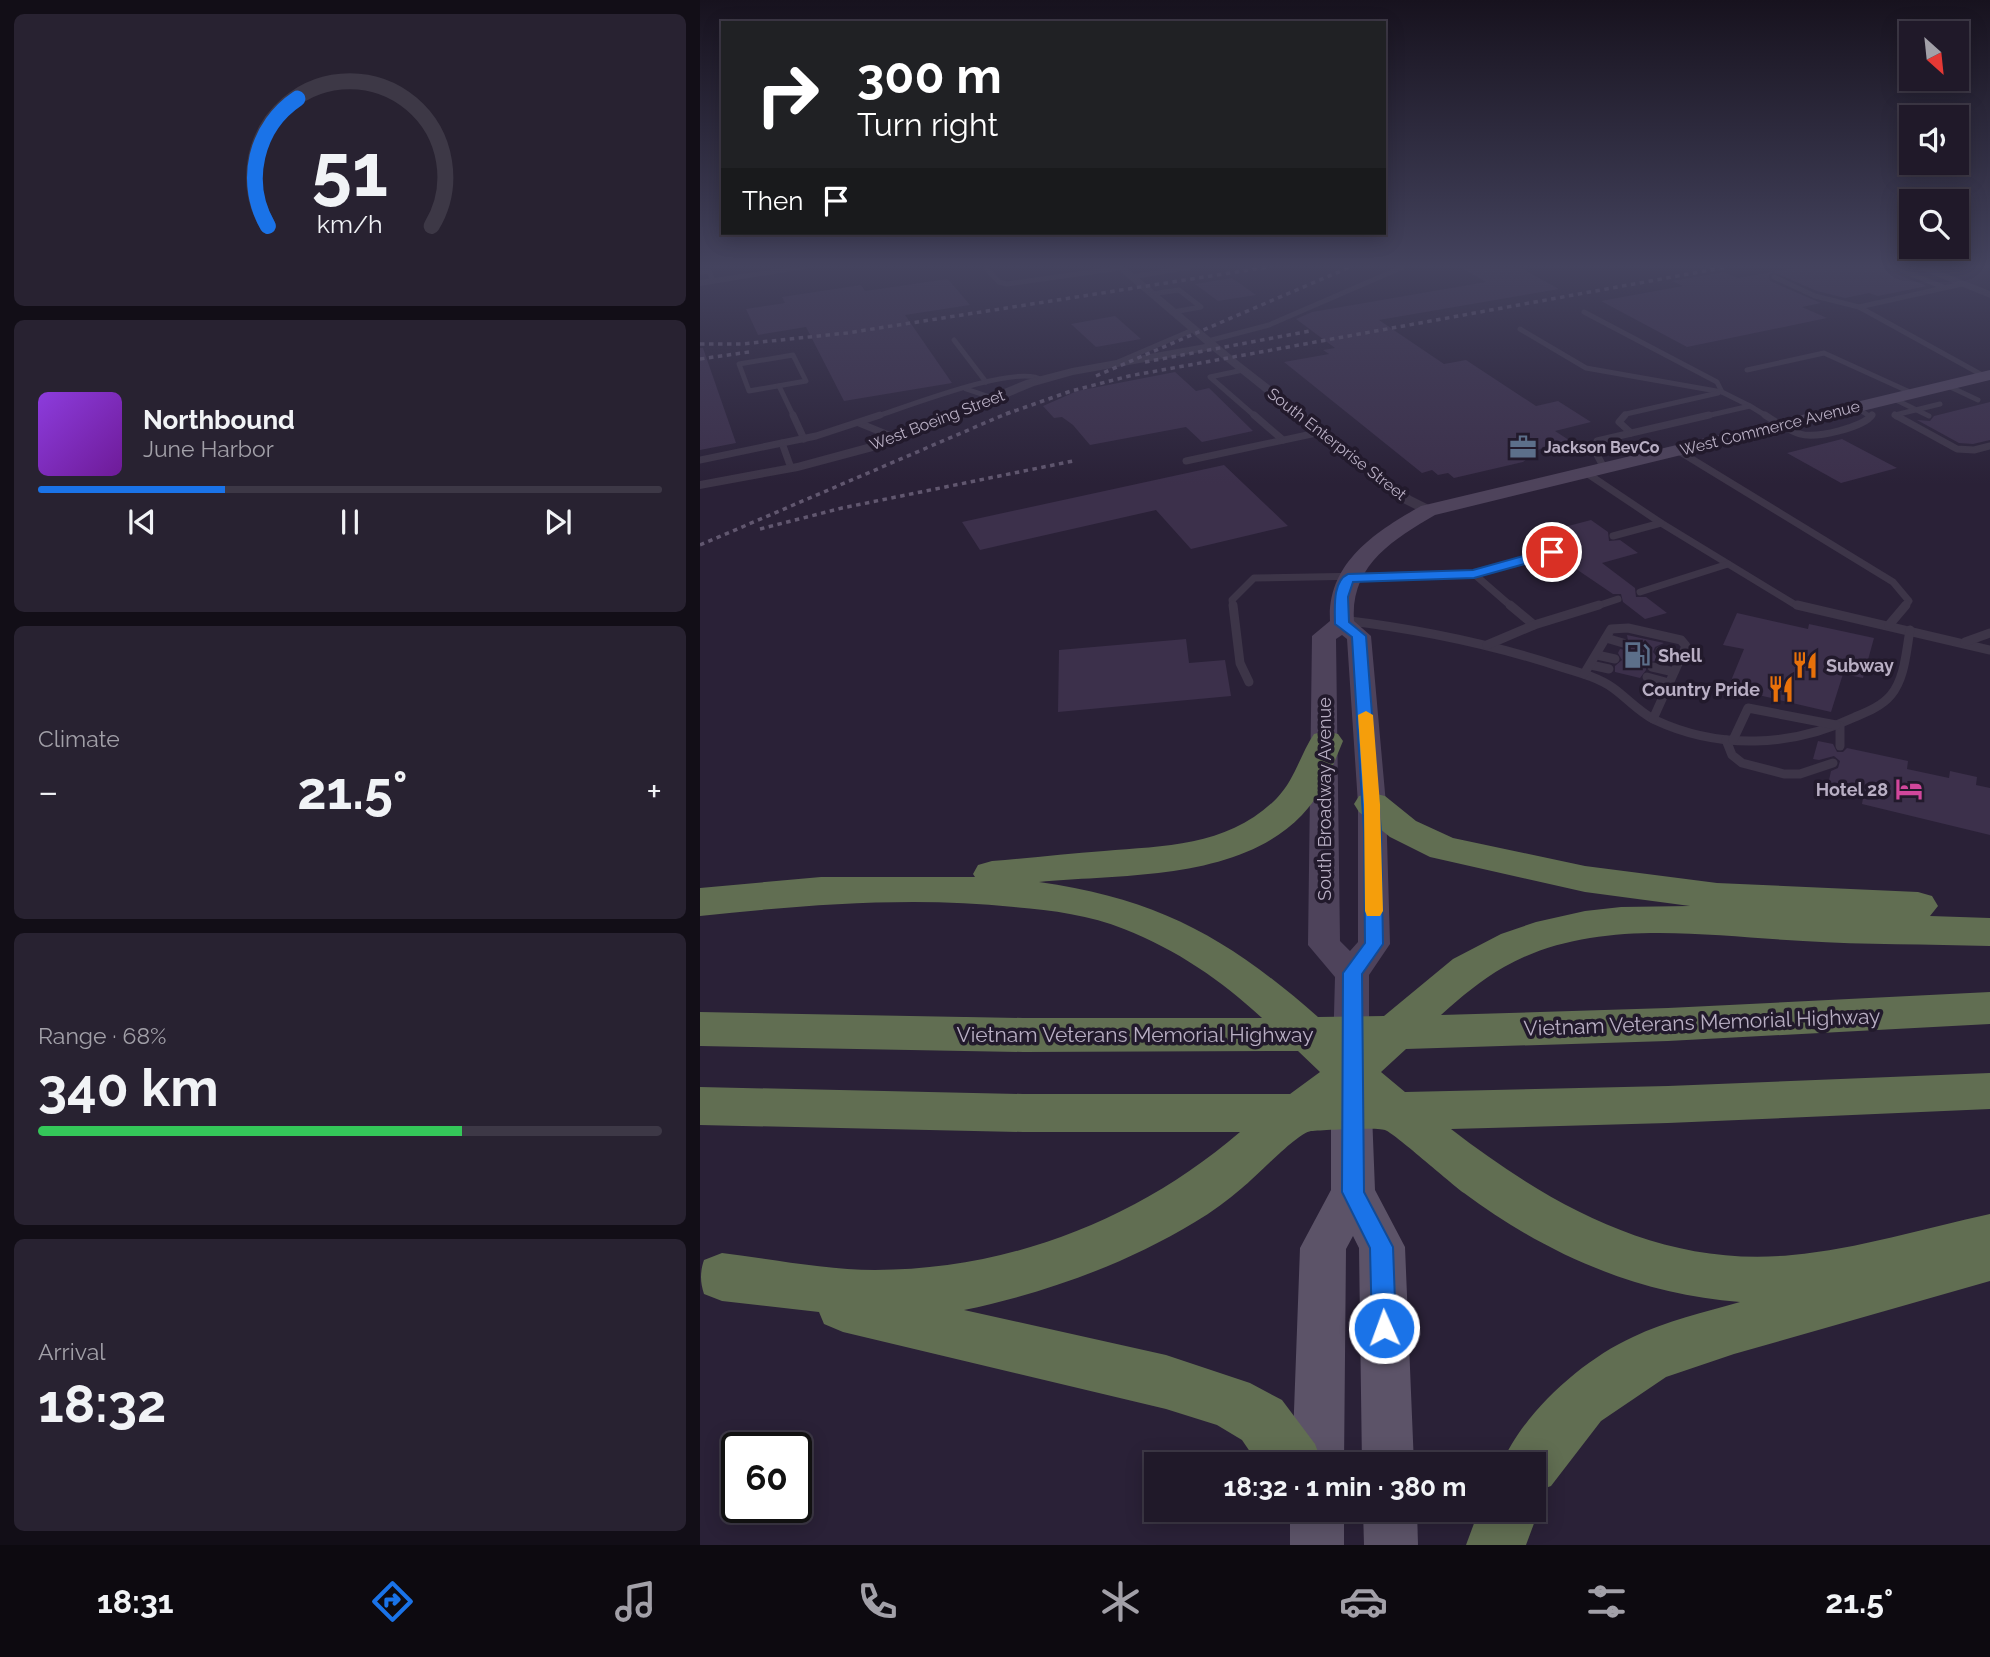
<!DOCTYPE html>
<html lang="en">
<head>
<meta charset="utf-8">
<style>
  :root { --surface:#201929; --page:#282231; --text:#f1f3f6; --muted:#a2a0a8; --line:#3d3846; --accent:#1a73e8 }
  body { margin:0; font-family:Raleway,sans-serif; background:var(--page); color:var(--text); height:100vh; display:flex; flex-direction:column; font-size:26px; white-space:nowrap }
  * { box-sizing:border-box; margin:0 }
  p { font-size:23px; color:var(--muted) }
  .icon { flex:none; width:38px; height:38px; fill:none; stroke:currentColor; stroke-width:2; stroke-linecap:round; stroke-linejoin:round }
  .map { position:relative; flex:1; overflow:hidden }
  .panel { display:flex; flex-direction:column; gap:14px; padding:14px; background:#120e17; width:700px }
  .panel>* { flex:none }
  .top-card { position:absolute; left:21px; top:21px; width:665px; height:214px; border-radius:0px; box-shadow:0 4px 18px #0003,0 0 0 2px var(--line); background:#202124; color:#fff; overflow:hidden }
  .needle { width:46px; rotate:153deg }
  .tools { position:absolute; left:1199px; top:21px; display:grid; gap:14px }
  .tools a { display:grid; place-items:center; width:70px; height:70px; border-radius:0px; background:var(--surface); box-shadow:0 4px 18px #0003,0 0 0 2px var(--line); font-size:35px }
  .speed { position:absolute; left:21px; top:1432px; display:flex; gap:14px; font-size:35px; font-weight:700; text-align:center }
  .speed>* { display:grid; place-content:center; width:91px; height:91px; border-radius:50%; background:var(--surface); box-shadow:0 4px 18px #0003,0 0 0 2px var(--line); line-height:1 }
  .speed .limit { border:4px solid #111; border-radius:10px; background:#fff; color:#111 }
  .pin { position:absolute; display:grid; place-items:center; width:60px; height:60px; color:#fff; margin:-30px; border:4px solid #fff; border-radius:50%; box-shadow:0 2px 7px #0007 }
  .me { position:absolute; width:77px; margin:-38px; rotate:358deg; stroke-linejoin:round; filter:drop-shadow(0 0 5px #0008) }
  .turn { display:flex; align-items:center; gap:24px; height:147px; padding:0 21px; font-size:32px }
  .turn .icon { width:91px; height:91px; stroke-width:2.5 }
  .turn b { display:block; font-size:49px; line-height:60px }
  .then { display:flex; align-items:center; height:66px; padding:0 21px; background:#0003; gap:14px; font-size:26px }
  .big { font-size:52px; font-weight:700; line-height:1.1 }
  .panel .tile { flex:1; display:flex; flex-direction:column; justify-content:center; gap:10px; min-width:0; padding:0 24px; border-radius:10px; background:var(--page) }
  .panel .dial { align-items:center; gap:0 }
  .dial svg { height:182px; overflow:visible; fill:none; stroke:var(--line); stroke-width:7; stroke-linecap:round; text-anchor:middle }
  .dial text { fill:var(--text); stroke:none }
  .song { display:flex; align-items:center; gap:21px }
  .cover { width:84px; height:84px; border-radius:10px; background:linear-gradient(135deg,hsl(270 70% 55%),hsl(280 70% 35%)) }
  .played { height:7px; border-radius:4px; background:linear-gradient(90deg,var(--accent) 30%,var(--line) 30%) }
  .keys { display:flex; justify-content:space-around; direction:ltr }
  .heat { display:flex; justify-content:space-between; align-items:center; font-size:38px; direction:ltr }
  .charge { height:10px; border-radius:5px; background:linear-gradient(90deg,#34c759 68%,var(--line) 0) }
  .trip { position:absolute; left:444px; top:1452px; width:402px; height:70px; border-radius:0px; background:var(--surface); box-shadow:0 4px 18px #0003,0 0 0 2px var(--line); font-weight:700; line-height:70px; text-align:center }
  .tab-bar { display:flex; height:112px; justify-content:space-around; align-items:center; background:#0d0a10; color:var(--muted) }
  .tab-bar .icon { width:49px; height:49px }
  .tab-bar .selected { color:var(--accent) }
  .tab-bar b { font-size:32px; color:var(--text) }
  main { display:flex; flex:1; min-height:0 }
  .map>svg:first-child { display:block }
  .building { fill:#3c304b }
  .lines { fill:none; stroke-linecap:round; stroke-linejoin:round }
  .lane-far2 { stroke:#3d3548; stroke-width:5 }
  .lane-far1 { stroke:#3d3548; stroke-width:7 }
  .lane { stroke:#3d3548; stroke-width:9 }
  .street { fill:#3d3548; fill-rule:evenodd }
  .secondary { fill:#4e435b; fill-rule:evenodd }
  .primary { fill:#5c5368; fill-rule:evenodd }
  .highway { fill:#616e52; fill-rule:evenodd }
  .rail { stroke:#61576f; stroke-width:3.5; stroke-dasharray:4.5 4.5; stroke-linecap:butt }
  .route { fill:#1a73e8; stroke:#114b97; stroke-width:2 }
  .slow { fill:#f59e0b }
  .labels { text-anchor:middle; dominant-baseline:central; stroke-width:7; stroke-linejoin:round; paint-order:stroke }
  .far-street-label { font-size:16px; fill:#b9afc4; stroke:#221a2c }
  .far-poi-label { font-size:16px; font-weight:bold; fill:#b9afc4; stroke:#221a2c; text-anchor:start }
  .poi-label { font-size:18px; font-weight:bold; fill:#b9afc4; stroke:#221a2c; text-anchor:start }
  .street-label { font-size:18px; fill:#b9afc4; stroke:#221a2c }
  .near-street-label { font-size:21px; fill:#b9afc4; stroke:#221a2c }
</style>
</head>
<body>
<main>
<section class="panel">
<div class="tile dial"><svg viewBox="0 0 100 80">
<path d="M14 69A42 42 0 1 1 86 69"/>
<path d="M14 69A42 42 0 0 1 27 13" stroke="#1a73e8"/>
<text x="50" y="56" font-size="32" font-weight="700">51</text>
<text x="50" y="72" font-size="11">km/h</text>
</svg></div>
<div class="tile">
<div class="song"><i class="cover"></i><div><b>Northbound</b><p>June Harbor</p></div></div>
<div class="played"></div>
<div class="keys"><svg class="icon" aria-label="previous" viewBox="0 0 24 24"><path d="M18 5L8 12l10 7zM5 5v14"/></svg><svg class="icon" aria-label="pause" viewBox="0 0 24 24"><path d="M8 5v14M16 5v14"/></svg><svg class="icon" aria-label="next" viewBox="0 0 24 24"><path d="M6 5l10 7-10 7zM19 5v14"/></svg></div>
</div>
<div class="tile"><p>Climate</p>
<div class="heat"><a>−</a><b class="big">21.5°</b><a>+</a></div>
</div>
<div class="tile"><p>Range · 68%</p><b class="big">340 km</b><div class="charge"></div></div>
<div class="tile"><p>Arrival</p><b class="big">18:32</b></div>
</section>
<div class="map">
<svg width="1290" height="1545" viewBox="0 0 1290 1545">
  <rect width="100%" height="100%" fill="#2a2137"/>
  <g class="building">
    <path d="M760,267H819L859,289L679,320L744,364L766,360L836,406L858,401L891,422L855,431L872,442L840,449L823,462L754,478L748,473L738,475L732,470L722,473L584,362L629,354L623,350L635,348L596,319L612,312L786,282Z"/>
    <path d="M1098,267H1178L1227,286L1178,296L1169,293L1145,298L1117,291L1073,272Z"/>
    <path d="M1024,272L1038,278L1073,272L1069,275L1070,281L1121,303L1102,307L1127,318L987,347L901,301L983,286L972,281Z"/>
    <path d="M532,278L556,295L518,301L495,284Z"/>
    <path d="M248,279L270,305L205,315L252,383L144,401L106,327L58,335L46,309L85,303L82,297L161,285L165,291Z"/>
    <path d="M415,316L441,339L396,347L371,324Z"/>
    <path d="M0,348H3L36,443L0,450Z"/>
    <path d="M475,372L496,391L509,388L553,431L502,442L486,427L390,445L373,425L362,417L354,418L343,406L377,391Z"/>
    <path d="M1290,402V440L1273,444L1259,443L1217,420L1230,421L1234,416Z"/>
    <path d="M1142,439L1197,468L1141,483L1087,453Z"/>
    <path d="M524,465L588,526L491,549L456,510L280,550L262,522Z"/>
    <path d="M891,520L908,532L909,541L920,540L938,553L902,563L935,588L936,597H946L967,613L945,619L923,602L921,594H913L857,556L856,547H846L830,536Z"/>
    <path d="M1037,613L1108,629L1109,624L1174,638L1163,678L1143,674L1131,712L1028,688L1044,649L1023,645Z"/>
    <path d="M927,635L964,643L955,647L953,652L957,657L955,661L946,663V670L940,678L915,672V666L922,660L918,653L920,649L925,650L929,646Z"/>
    <path d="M486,639L489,663L525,660L531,696L358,712L359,650Z"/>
    <path d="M1118,741L1133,744L1137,752H1143L1147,748L1208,761L1207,769L1249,778L1250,771L1277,777L1276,785L1290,788V835L1162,804L1163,798L1127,789L1131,771L1138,768L1140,761L1134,756L1119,760L1113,759Z"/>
  </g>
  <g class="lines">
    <g class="lane-far2">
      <path d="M285,267L299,282L307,284L420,268"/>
      <path d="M1193,267L1243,287"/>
      <path d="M0,272L9,271L13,281"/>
      <path d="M431,277L490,267"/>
      <path d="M1074,277L1115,296L1159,307"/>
      <path d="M1262,284L1159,307L1284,376"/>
      <path d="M451,294L479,290L501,307L473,312"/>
      <path d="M884,312L1017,382L1022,392"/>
      <path d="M820,329L886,368L1022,392L1050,406"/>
      <path d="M254,340L286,382"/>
      <path d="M508,341L569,325L703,267"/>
      <path d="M93,355L106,381L49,391L39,364Z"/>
      <path d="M418,362L495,329"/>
      <path d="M543,370L510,377L556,417"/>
      <path d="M1047,370L1124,353L1212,393"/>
      <path d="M1246,385L1278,400"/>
      <path d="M79,386L94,417"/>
      <path d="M266,389L293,398"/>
      <path d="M1192,398L1229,416"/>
      <path d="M1155,407L1171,417"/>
      <path d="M175,417C206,407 318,363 342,380"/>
      <path d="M923,417L926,414L1018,393"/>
      <path d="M1002,417L1050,406L1068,417"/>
      <path d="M1196,417L1195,415L1240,404"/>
    </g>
    <g class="lane-far1">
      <path d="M93,415L104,439"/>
      <path d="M554,415L583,440"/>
      <path d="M925,415L919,422L931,433"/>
      <path d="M1065,415C1076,422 1087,430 1100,434C1116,439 1164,427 1172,415"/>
      <path d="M1195,415L1257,449L1274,450L1290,446"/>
      <path d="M159,423L196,438"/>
      <path d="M82,443L91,468"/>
      <path d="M977,450L1193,582L1209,601L1204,607"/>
      <path d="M0,460L116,436L180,415"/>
      <path d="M486,461L621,432"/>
      <path d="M904,468L894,449L897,441L1009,415"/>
      <path d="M885,472L961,523L1094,604L1105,607"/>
      <path d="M913,536L961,523"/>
      <path d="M774,574L852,552"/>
      <path d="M940,592L1028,564"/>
      <path d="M533,607L532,600L554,578L774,574L812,607"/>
      <path d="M894,607L918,599"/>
    </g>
    <g class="lane">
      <path d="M533,605L540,663L549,682"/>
      <path d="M810,605L834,625"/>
      <path d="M1097,605L1290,650"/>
      <path d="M642,620C718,629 792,644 864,668C881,673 899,678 913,688C927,698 939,712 955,720C1019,750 1092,747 1155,717C1167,712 1182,706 1191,695C1205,678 1206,652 1210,630"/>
      <path d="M1189,625L1206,605"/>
      <path d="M906,638L923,643"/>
      <path d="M1265,642L1290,633"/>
      <path d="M787,645L834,625L899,605"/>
      <path d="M960,651L981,656"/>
      <path d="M897,655L915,659"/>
      <path d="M891,665L909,669"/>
      <path d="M952,667L974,672"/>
      <path d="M884,674L911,629L928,628L981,640L986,646L953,719"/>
      <path d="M947,677L969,683"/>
      <path d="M1140,726V746"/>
      <path d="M1026,740L1032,755L1042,763L1084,774H1100L1133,763"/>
      <path d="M1033,740L1048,708L1136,725"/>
    </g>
    <g class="street">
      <path d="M89,267H117L0,286V280Z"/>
      <path d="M415,267H426L537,360L711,496L733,507L735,510L733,513H723L701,502L512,350L373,375L334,386L188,447L98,471L0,489V481L97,463L178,441L326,380L372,368L505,344Z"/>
      <path d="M1214,267H1229L1290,291V298Z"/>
    </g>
    <path class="secondary" d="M1290,370V380L735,515C692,540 650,566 654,621L671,636L686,804L690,944L669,975V1052L664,1062L651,1066L638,1062L633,1052L635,977L608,945L612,636L630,621C627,563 675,532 721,506ZM642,635L647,639L658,804V942L650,951L640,941L636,639Z"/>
    <g class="primary">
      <path d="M651,1072L665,1076L671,1088L675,1190L705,1247L714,1465H662L659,1248L653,1236L646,1249L644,1465H592L600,1248L631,1190V1088L637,1076Z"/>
      <rect x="590" y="1510" width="54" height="35"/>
      <path d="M663,1510H717L718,1545H664Z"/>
    </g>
    <g class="highway">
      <path d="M626,731L638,734L643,741C632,768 622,794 602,815C539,881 424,874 339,882C459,899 528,938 618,1017L684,1016L753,959L801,934L836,922L885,911L921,907L990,906L885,892L730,857L690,837L659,812L654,804L659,796L672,793L685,796L716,821L753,838L885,866L1017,883L1218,892L1232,896L1238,906L1230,916L1290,918V946C1228,944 1165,945 1103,941C1006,936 894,916 804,967C781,980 761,997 741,1015L968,1008L1290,992V1024L968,1041L706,1049L681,1072L705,1092L968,1086L1290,1073V1109L968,1123L751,1129C851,1206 961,1268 1092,1255C1158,1249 1225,1228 1290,1214V1281L1034,1354L966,1377L901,1421L851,1486L835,1492V1465H801C823,1413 882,1360 933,1337C966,1321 1005,1312 1040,1302C937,1294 846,1254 764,1193C750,1183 694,1133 685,1130C676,1127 623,1130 611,1131C597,1133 556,1177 542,1188C528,1200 512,1212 495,1222C424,1265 345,1293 264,1310L466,1355L550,1383L582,1400L615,1444L623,1465H559L542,1440L517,1425L466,1409L143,1332L124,1324L119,1312L22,1301L4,1294C0,1282 0,1272 4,1260L22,1253C72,1259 126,1270 175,1270C309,1270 439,1219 540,1132H323L0,1125V1087L323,1094H590L620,1072L598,1051L323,1052L0,1046V1012L323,1018H562C521,980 477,950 424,929C390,915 351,910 314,907C210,896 104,905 0,916V888L121,877H275L273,874L278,865L292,861C329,858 366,854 404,851C466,846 530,846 577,798C595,779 600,755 614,734Z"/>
      <path d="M835,1500L839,1510L826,1545H766L779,1510H835Z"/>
    </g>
    <g class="rail">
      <path d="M0,344H42L147,333L568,267"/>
      <path d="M0,359L49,352"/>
      <path d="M445,362L610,331"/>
      <path d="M396,376L650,267"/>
      <path d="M306,414L371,391L429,376L1027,267"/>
      <path d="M60,529L142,508L373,461"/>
      <path d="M0,545L315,410"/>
    </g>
  </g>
  <linearGradient id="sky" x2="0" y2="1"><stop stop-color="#17121e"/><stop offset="0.55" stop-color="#44435e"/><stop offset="1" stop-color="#44435e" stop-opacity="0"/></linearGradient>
  <rect width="1290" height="484" fill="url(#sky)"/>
  <path class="route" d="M852,548L858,552L857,555L774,578L653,582L648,597L649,622L666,636L681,832L683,944L662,974L664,1192L693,1247L696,1328L693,1337L684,1340L675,1337L672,1328L670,1248L642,1192L643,973L665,943L664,832L652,637L635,624C635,609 632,581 648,574L773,570Z"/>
  <path class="slow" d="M666,711L673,715L680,804L683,911L680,916H667L665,911L664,804L658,715Z"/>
  <defs>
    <symbol id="office-bare" viewBox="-9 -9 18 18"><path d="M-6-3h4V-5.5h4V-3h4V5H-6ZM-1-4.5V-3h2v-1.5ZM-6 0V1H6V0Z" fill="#5c6f8a" stroke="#221a2c" stroke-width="2.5" paint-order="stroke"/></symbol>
    <symbol id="fuel-bare" viewBox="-9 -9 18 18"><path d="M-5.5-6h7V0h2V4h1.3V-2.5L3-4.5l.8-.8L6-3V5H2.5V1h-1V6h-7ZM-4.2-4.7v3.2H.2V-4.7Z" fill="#5c6f8a" stroke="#221a2c" stroke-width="2.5" paint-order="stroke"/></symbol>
    <symbol id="restaurant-bare" viewBox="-9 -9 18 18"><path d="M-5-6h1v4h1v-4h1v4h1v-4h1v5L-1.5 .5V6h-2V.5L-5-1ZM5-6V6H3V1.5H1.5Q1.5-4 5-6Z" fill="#e8710a" stroke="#221a2c" stroke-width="2.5" paint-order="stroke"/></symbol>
    <symbol id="hotel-bare" viewBox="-9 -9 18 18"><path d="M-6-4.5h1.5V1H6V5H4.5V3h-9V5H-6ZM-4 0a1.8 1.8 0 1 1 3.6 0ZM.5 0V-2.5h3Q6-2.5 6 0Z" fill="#d1479c" stroke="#221a2c" stroke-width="2.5" paint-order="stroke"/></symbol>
  </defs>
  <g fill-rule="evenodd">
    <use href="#office-bare" x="804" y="428" width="38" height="38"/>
    <use href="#fuel-bare" x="918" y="636" width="38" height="38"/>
    <use href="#restaurant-bare" x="1086" y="646" width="38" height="38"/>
    <use href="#restaurant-bare" x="1062" y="670" width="38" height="38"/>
    <use href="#hotel-bare" x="1190" y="770" width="38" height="38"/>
  </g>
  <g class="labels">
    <g class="far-street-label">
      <text transform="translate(237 420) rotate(-21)">West Boeing Street</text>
      <text transform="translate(1070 428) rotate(-14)">West Commerce Avenue</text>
      <text transform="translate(637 444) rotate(38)">South Enterprise Street</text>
    </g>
    <g class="far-poi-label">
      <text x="844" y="447">Jackson BevCo</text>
    </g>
    <g class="poi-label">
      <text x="958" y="655">Shell</text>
      <text x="1126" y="665">Subway</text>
      <text x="1060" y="689" text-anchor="end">Country Pride</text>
      <text x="1188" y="789" text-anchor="end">Hotel 28</text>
    </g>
    <g class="street-label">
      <text transform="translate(624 799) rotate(-90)">South Broadway Avenue</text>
    </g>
    <g class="near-street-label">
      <text transform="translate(1002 1022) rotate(-2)">Vietnam Veterans Memorial Highway</text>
      <text x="435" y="1034">Vietnam Veterans Memorial Highway</text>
    </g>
  </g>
</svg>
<div class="tools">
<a><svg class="needle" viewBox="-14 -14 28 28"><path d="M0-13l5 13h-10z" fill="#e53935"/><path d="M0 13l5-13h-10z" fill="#a2a0a8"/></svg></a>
<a><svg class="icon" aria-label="sound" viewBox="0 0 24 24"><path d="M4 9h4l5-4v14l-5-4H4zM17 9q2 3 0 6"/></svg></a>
<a><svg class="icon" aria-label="search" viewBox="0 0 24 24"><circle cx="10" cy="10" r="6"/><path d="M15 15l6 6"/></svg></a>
</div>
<div class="speed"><div class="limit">60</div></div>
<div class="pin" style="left:852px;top:552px;background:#d93025"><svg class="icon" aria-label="arrive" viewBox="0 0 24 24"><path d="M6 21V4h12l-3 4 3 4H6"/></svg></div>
<svg class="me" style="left:684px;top:1328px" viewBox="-20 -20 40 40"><circle r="17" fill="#1a73e8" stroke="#fff" stroke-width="3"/><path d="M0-11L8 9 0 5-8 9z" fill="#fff"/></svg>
<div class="trip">18:32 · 1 min · 380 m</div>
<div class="top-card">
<div class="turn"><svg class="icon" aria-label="right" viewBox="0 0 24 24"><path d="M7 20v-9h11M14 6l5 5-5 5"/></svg><div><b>300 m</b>Turn right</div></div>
<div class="then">Then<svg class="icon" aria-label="arrive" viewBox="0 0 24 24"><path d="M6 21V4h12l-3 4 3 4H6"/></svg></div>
</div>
</div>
</main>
<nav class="tab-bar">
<b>18:31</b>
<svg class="icon selected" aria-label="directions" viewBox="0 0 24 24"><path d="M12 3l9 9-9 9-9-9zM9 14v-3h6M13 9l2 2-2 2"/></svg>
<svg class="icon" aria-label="music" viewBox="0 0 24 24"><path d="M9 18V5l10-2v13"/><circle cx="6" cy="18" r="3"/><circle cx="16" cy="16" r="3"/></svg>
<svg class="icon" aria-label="phone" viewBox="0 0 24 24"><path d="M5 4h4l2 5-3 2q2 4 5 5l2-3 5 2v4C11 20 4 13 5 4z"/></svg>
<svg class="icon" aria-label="climate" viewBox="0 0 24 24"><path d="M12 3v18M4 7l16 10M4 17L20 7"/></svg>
<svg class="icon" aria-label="car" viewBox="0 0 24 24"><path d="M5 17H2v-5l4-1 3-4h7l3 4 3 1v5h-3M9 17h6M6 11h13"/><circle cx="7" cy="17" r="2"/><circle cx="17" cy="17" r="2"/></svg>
<svg class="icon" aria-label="filters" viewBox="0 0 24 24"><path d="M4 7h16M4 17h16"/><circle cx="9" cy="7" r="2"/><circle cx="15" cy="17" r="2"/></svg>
<b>21.5°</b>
</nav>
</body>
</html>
